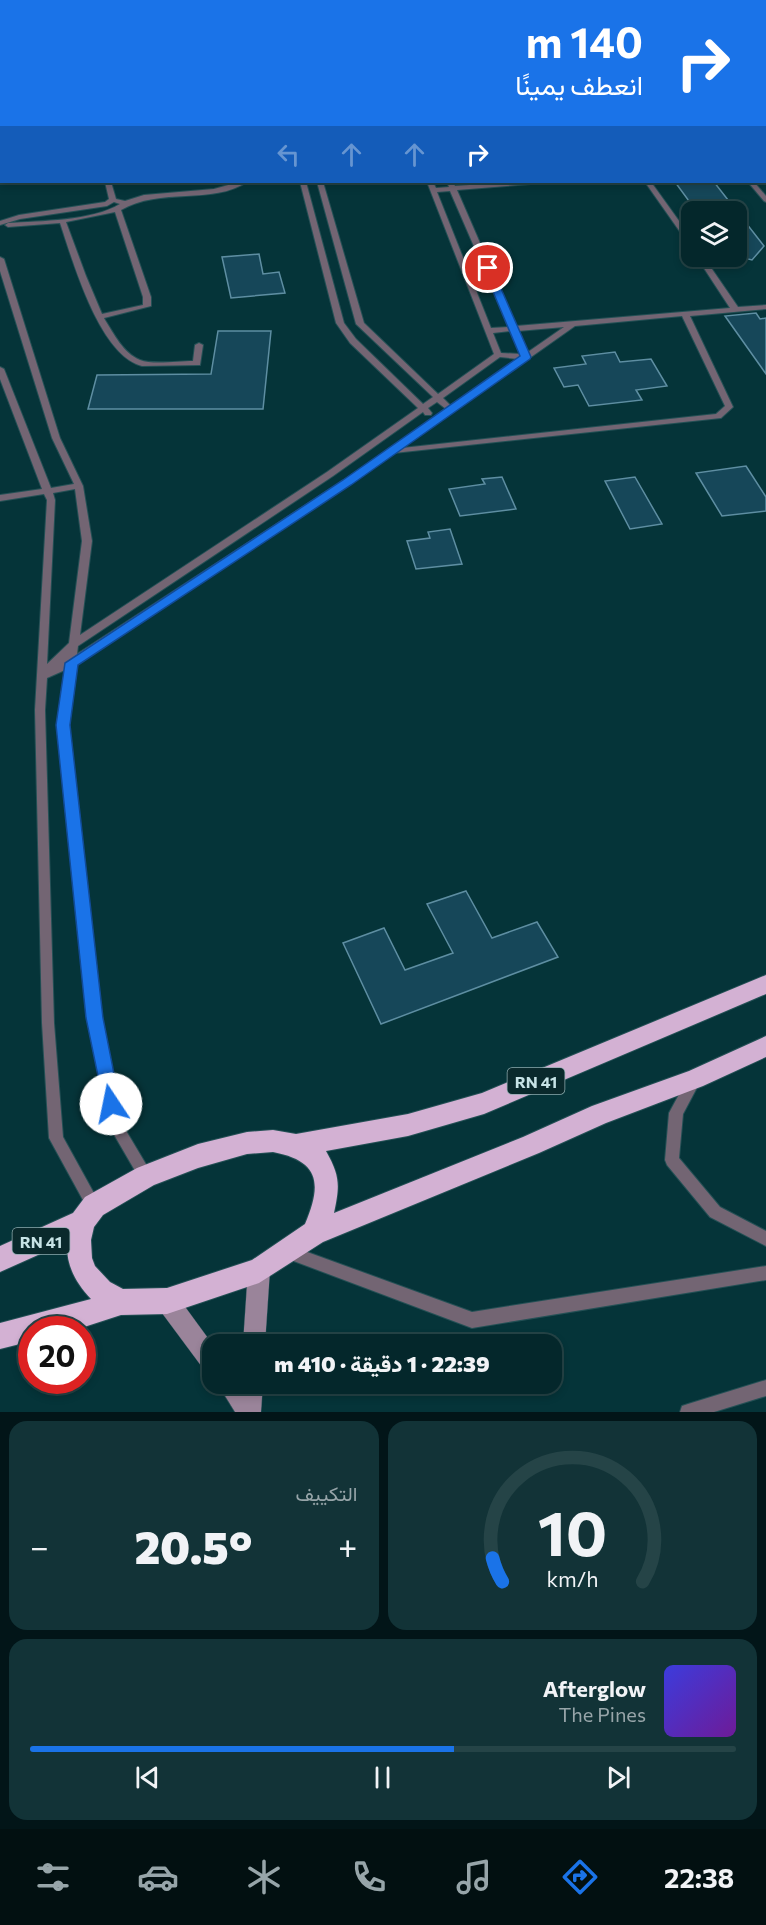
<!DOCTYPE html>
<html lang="ar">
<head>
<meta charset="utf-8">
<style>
  :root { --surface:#04272b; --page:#123337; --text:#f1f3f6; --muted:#97a5a9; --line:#254447; --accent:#1a73e8 }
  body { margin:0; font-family:Commissioner,Vazirmatn,sans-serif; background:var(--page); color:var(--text); direction:rtl; height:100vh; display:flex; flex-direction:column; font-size:22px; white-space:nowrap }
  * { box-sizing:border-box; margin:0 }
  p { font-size:20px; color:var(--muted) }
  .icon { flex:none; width:33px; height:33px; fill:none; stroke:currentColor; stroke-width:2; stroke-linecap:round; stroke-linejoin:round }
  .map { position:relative; height:1412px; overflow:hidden; direction:ltr }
  .side { display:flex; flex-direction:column; gap:9px; padding:9px; background:#021518; flex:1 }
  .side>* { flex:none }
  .banner { position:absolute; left:0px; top:0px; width:766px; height:183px; box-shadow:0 3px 9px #0003,0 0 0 2px var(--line); direction:rtl; background:#1a73e8; color:#fff; overflow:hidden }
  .controls { position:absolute; left:681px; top:201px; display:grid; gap:12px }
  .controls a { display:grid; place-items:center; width:66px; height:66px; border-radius:12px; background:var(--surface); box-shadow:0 3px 9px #0003,0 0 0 2px var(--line); font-size:30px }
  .speed { position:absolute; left:18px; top:1316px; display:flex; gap:12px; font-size:30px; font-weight:700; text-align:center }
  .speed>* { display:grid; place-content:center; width:78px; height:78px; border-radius:50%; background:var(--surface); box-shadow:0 3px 9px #0003,0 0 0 2px var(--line); line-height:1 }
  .speed .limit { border:9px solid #d22; background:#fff; color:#111 }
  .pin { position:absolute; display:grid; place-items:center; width:51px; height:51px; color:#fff; margin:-26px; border:3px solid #fff; border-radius:50%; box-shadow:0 2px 6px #0007 }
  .me { position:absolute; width:66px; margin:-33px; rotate:349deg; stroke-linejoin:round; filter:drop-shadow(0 0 4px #0008) }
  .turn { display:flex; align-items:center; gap:21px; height:126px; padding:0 24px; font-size:27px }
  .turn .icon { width:78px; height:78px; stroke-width:2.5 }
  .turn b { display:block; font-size:42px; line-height:51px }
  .lanes { display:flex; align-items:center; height:57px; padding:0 24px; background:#0003; justify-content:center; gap:30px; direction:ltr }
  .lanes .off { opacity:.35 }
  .big { font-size:45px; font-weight:800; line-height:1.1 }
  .side .tile { flex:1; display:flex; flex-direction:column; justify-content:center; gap:9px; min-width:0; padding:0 21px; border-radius:18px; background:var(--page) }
  .side .dial { align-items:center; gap:0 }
  .dial svg { height:156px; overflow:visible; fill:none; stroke:var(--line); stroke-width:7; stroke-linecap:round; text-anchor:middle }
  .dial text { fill:var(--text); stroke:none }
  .song { display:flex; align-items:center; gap:18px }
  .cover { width:72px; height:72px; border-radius:9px; background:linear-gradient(135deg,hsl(240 70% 55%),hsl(280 70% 35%)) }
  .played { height:6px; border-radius:3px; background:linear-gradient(90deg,var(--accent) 60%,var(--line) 60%) }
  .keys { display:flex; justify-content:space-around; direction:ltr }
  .heat { display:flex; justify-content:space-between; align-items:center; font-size:33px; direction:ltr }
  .side .tiles { flex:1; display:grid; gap:9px; grid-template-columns:1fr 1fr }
  .tile:last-child { grid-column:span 2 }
  .trip { position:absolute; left:202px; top:1334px; width:360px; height:60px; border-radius:18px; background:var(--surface); box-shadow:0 3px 9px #0003,0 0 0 2px var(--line); font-weight:800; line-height:60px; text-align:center; direction:rtl }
  .tab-bar { display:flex; height:96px; justify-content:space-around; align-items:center; background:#021011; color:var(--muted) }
  .tab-bar .icon { width:42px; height:42px }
  .tab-bar .active { color:var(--accent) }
  .tab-bar b { font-size:27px; color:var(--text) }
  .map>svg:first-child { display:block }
  .building { fill:#164759; stroke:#5e8ea2; stroke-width:1.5 }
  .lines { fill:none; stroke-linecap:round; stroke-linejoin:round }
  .lane-casing { stroke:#245055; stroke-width:2 }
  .secondary-casing { stroke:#245055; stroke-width:1 }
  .highway-casing { stroke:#245055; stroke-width:2 }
  .lane { fill:#736573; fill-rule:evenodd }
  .secondary { fill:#9a849a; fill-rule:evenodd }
  .highway { fill:#d3b1d3; fill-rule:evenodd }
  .route { fill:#1a73e8; stroke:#114b97; stroke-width:1.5 }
  .labels { text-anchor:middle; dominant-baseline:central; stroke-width:4.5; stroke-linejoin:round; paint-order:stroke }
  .shield { fill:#0a292c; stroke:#8eabae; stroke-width:1.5 }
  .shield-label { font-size:16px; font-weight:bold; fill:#c7e3e6 }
</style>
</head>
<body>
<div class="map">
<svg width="766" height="1412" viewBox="0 0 766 1412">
  <rect width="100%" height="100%" fill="#053439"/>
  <g class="building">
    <path d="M675,182H714L764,246L752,260L736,256V212H697Z"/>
    <path d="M259,254L263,274L279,272L285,293L231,298L222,257Z"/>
    <path d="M756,313L760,319L766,318V374L725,316Z"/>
    <path d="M218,331H271L263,409H88L97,375L211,374Z"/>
    <path d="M615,352L620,362L651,359L667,386L636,390L642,400L589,406L578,385L564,387L554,368L586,364L582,356Z"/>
    <path d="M746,466L766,497V511L722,516L696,473Z"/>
    <path d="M502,477L516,509L460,516L449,489L485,484L482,479Z"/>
    <path d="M635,477L662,524L630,529L605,481Z"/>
    <path d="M450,529L462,564L416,569L407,541L430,538L428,532Z"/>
    <path d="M466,891L492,938L537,922L558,957L381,1024L343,943L384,928L405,970L453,953L427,904Z"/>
  </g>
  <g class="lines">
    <defs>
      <g id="lane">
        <path d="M209,0H216L207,2Z"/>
        <path d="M233,0H239L233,2Z"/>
        <path d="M287,0H293L287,2Z"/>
        <path d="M368,0H377L365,2Z"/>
        <path d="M461,0H467V2H462Z"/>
        <rect x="765" y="23" width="1" height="4"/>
        <path d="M105,182H111L116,199L125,201L144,195L214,189L239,182H247C213,205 160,187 121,210L151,297V306L104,318L105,320C114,334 123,353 140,360C152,365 179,361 193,361L195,345L199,343L203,345L200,365L142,366C99,355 73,261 60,223L8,227L5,225L8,223C40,221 92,221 120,204L114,202L107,206L20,219L0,225V221L19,215L105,202L109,199ZM115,212L143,297V305L102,314L86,276L66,222Z"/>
        <path d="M300,182H306L344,323L356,339L423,404L433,397L356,324L317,182H323L364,323L438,394L494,354L427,182H433L436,188L449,187L447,182H453L455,186L513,182H534L531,184L457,190L516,326L730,308L696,256H703L738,307L766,305V309L690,316L733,407L721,418L394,453L76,665L68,725L100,1018L122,1124L153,1176L151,1181L146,1183L141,1181L109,1126L88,1018L58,725L65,670L47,678L45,710L54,1023L63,1137L101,1206L99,1211L94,1213L89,1211L49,1138L42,1023L35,710L47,500L44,494L0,501V495L42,489L0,379V367L4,369L51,488L74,484L52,438L0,271V257L4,259L60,438L83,486L92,541L80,635L327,472L418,408L350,343L336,323ZM450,191L509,327L491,328L437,192ZM682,316L725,406L716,414L402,448L575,326ZM564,327L528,352L518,331ZM511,331L521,354L501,353L493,333ZM500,357L518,359L451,406L443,398ZM437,402L446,409L344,480L77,654L78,646L333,476L423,412L425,415H431L432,413L428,408ZM75,489L82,541L69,643L47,664L55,500L53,493Z"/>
        <path d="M645,182H651L692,239V247L690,246Z"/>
        <path d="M748,182H754L766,196V202L764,201Z"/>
        <path d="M694,1074L699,1076L701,1080L683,1114L679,1158L720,1207L766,1231V1246L710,1217L667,1165L665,1160L669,1113L689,1076Z"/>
        <path d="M288,1245L472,1312L766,1266V1280L472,1328L283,1257L281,1252L283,1247Z"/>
        <path d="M766,1380V1396L714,1412H680L682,1406L688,1404Z"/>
      </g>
      <g id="secondary">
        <path d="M259,1259L266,1263L270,1270L265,1344H243L248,1270L252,1263Z"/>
        <path d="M167,1290L175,1293L213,1345V1374L205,1371L159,1309L156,1301L159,1293Z"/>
        <path d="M217,1383H263L261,1412H235Z"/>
      </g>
      <path id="highway" d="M766,975V994L484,1114L408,1136L326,1151C340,1176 340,1185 334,1213L523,1137L592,1106L689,1071L766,1036V1057L703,1086L606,1123L539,1153L323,1242L259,1283L167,1314L121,1315L78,1329H32V1341L0,1349V1323L91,1299C75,1282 66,1265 67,1242L0,1272V1246L73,1213L85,1197L137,1168L198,1144L247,1132L273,1130L296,1134L408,1114L482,1093ZM273,1152C320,1161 322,1184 305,1224L252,1260L167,1288L123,1289L110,1282L95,1266L92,1258L91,1240L94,1227L103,1215L154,1185L198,1168L247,1154Z"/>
    </defs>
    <use href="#lane" class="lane-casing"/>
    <use href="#secondary" class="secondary-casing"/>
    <use href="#highway" class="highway-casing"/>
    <use href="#lane" class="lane"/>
    <use href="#secondary" class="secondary"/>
    <use href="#highway" class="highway"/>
  </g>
  <path class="route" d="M488,266L492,268L531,357L530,359L351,485L78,665L70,725L103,1018L120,1104L118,1110L111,1112L105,1110L86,1018L56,725L65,663L343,480L520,356L483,268Z"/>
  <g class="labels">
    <g class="shield">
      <rect x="507.5" y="1068" width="57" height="26" rx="4.5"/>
      <rect x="12.5" y="1228" width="57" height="26" rx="4.5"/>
    </g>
    <g class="shield-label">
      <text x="536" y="1081">RN 41</text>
      <text x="41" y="1241">RN 41</text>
    </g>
  </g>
</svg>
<div class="controls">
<a><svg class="icon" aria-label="layers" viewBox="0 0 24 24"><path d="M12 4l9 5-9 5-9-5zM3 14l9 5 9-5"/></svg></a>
</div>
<div class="speed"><div class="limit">20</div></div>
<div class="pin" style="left:488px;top:268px;background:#d93025"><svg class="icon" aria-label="arrive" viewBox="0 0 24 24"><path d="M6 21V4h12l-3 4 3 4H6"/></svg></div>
<svg class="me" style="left:111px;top:1104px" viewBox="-20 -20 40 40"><circle r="19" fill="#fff"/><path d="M0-13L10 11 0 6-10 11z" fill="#1a73e8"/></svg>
<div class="trip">22:39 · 1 دقيقة · 410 m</div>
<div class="banner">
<div class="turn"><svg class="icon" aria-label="right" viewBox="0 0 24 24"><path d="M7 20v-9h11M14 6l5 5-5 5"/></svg><div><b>140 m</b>انعطف يمينًا</div></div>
<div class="lanes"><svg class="icon off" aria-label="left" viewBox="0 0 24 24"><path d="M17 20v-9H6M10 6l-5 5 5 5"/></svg><svg class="icon off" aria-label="ahead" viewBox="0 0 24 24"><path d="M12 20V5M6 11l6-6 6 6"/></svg><svg class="icon off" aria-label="ahead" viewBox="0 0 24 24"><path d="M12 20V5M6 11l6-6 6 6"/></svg><svg class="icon" aria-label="right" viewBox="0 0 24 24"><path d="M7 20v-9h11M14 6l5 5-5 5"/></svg></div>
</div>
</div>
<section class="side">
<div class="tiles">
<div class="tile dial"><svg viewBox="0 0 100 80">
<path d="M14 69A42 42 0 1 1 86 69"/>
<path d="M14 69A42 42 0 0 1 9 57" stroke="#1a73e8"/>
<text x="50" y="56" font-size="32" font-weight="700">10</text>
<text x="50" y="72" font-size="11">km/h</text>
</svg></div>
<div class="tile"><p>التكييف</p>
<div class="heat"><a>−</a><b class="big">20.5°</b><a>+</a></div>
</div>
<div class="tile">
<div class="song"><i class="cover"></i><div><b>Afterglow</b><p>The Pines</p></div></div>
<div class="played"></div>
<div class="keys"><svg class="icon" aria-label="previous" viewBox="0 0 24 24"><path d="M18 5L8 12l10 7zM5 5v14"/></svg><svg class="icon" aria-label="pause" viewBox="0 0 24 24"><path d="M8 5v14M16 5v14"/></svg><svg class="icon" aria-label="next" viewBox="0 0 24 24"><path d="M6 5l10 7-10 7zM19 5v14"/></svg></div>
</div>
</div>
</section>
<nav class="tab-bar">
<b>22:38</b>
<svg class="icon active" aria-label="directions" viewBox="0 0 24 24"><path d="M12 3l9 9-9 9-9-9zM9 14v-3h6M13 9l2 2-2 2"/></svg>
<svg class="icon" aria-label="music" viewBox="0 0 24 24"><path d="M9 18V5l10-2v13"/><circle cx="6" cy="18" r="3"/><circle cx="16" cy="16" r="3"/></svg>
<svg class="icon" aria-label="phone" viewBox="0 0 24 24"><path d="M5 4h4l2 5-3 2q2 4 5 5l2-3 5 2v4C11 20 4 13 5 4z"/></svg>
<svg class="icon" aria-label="climate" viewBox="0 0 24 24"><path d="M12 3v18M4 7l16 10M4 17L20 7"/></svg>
<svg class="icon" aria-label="car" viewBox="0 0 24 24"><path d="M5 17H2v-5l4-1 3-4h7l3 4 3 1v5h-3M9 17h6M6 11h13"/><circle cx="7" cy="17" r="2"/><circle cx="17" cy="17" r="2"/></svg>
<svg class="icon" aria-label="filters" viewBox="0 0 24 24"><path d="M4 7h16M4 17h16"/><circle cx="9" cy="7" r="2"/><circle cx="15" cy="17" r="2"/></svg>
</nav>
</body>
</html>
